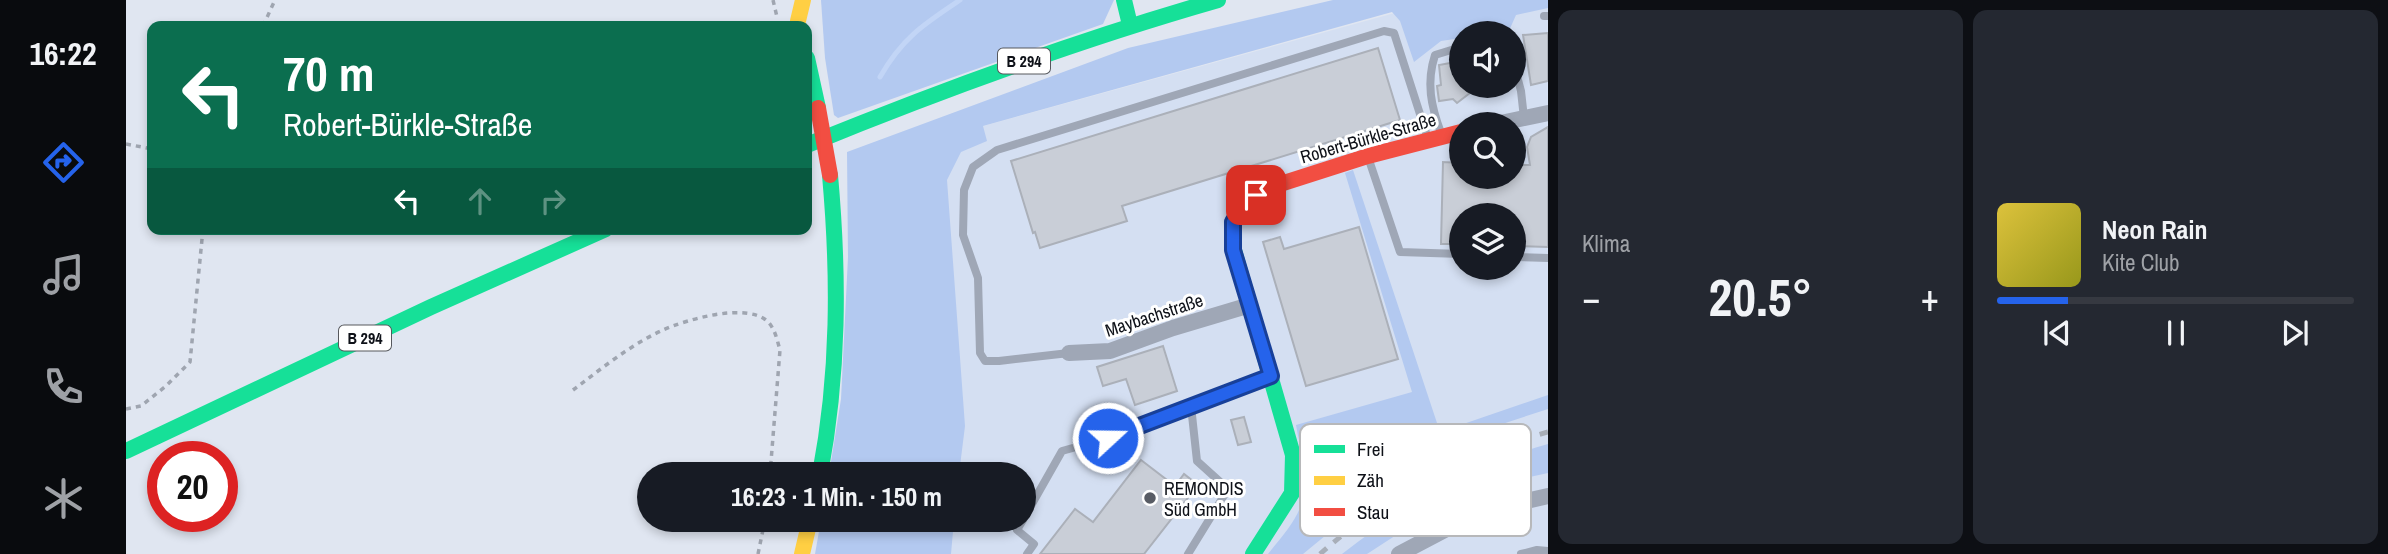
<!DOCTYPE html>
<html lang="de">
<head>
<meta charset="utf-8">
<style>
  :root { --surface:#171b24; --page:#242831; --text:#f1f3f6; --muted:#9ea1a6; --line:#363941; --accent:#2563eb }
  body { margin:0; font-family:"Archivo Narrow",sans-serif; background:var(--page); color:var(--text); height:100vh; display:flex; flex-direction:column; font-size:26px; white-space:nowrap }
  * { box-sizing:border-box; margin:0 }
  p { font-size:23px; color:var(--muted) }
  .icon { flex:none; width:38px; height:38px; fill:none; stroke:currentColor; stroke-width:2; stroke-linecap:round; stroke-linejoin:round }
  .map { position:relative; flex:1; overflow:hidden }
  .drawer { display:flex; flex-direction:column; gap:10px; padding:10px; background:#0d0f14; width:840px }
  .drawer>* { flex:none }
  .banner { position:absolute; left:21px; top:21px; width:665px; height:214px; border-radius:14px; box-shadow:0 4px 10px #0003; background:#0b6e4f; color:#fff; overflow:hidden }
  .fabs { position:absolute; left:1323px; top:21px; display:grid; gap:14px }
  .fabs a { display:grid; place-items:center; width:77px; height:77px; border-radius:50%; background:var(--surface); box-shadow:0 4px 10px #0003; font-size:35px }
  .speed { position:absolute; left:21px; top:441px; display:flex; gap:14px; font-size:35px; font-weight:700; text-align:center }
  .speed>* { display:grid; place-content:center; width:91px; height:91px; border-radius:50%; background:var(--surface); box-shadow:0 4px 10px #0003; line-height:1 }
  .speed .limit { border:10px solid #d22; background:#fff; color:#111 }
  .pin { position:absolute; display:grid; place-items:center; width:60px; height:60px; color:#fff; margin:-30px; border-radius:14px; box-shadow:0 4px 10px #0006 }
  .me { position:absolute; width:77px; margin:-38px; rotate:69deg; stroke-linejoin:round; filter:drop-shadow(0 0 5px #0008) }
  .turn { display:flex; align-items:center; gap:24px; height:147px; padding:0 21px; font-size:32px }
  .turn .icon { width:91px; height:91px; stroke-width:2.5 }
  .turn b { display:block; font-size:49px; line-height:60px }
  .lanes { display:flex; align-items:center; height:66px; padding:0 21px; background:#0003; justify-content:center; gap:35px; direction:ltr }
  .lanes .off { opacity:.35 }
  .big { font-size:52px; font-weight:800; line-height:1.1 }
  .drawer .tile { flex:1; display:flex; flex-direction:column; justify-content:center; gap:10px; min-width:0; padding:0 24px; border-radius:14px; background:var(--page) }
  .song { display:flex; align-items:center; gap:21px }
  .cover { width:84px; height:84px; border-radius:10px; background:linear-gradient(135deg,hsl(50 70% 55%),hsl(60 70% 35%)) }
  .played { height:7px; border-radius:4px; background:linear-gradient(90deg,var(--accent) 20%,var(--line) 20%) }
  .keys { display:flex; justify-content:space-around; direction:ltr }
  .heat { display:flex; justify-content:space-between; align-items:center; font-size:38px; direction:ltr }
  .drawer .tiles { flex:1; display:grid; gap:10px; grid-template-columns:repeat(2,1fr) }
  .trip { position:absolute; left:511px; top:462px; width:399px; height:70px; border-radius:35px; background:var(--surface); box-shadow:0 4px 10px #0003; font-weight:800; line-height:70px; text-align:center }
  main { display:flex; flex:1; min-height:0 }
  .tabs { display:flex; flex-direction:column; width:126px; justify-content:space-around; align-items:center; background:#090b0e; color:var(--muted) }
  .tabs .icon { width:49px; height:49px }
  .tabs .active { color:var(--accent) }
  .tabs b { font-size:32px; color:var(--text) }
  .map>svg:first-child { display:block }
  .built { fill:#d4dff2; fill-rule:evenodd }
  .green { fill:#b3c9f0 }
  .lines { fill:none; stroke-linecap:round; stroke-linejoin:round }
  .stream { stroke:#c2d5f6; stroke-width:5 }
  .building { fill:#c9ced7; stroke:#abb0b9; stroke-width:2 }
  .path { stroke:#9fa5b0; stroke-width:3.5; stroke-dasharray:5 5; stroke-linecap:butt }
  .lane { stroke:#9fa7b6; stroke-width:8 }
  .street { stroke:#9fa7b6; stroke-width:16 }
  .fast { stroke:#16e098; stroke-width:16 }
  .slow { stroke:#ffcf43; stroke-width:16 }
  .jam { stroke:#f24e42; stroke-width:16 }
  .rail { stroke:#a8aeb8; stroke-width:5; stroke-dasharray:9 9; stroke-linecap:butt }
  .jam-bridge { stroke:#f24e42; stroke-width:16 }
  .route-casing { stroke:#184099; stroke-width:18 }
  .route { stroke:#2563eb; stroke-width:12 }
  .poi-dot { fill:#585c64; stroke:#fff; stroke-width:2.5 }
  .labels { text-anchor:middle; dominant-baseline:central; stroke-width:6; stroke-linejoin:round; paint-order:stroke }
  .shield { fill:#fff; stroke:#56585d; stroke-width:2 }
  .shield-label { font-size:16px; font-weight:bold; fill:#0e1118 }
  .street-label { font-size:18px; fill:#0e1118; stroke:#fff }
  .poi-label { font-size:18px; fill:#0e1118; stroke:#fff; text-anchor:start }
  .key { fill:#fff; stroke:#b7b8ba; stroke-width:2 }
  .key-label { font-size:19px; fill:#0e1118 }
</style>
</head>
<body>
<main>
<nav class="tabs">
<b>16:22</b>
<svg class="icon active" aria-label="directions" viewBox="0 0 24 24"><path d="M12 3l9 9-9 9-9-9zM9 14v-3h6M13 9l2 2-2 2"/></svg>
<svg class="icon" aria-label="music" viewBox="0 0 24 24"><path d="M9 18V5l10-2v13"/><circle cx="6" cy="18" r="3"/><circle cx="16" cy="16" r="3"/></svg>
<svg class="icon" aria-label="phone" viewBox="0 0 24 24"><path d="M5 4h4l2 5-3 2q2 4 5 5l2-3 5 2v4C11 20 4 13 5 4z"/></svg>
<svg class="icon" aria-label="climate" viewBox="0 0 24 24"><path d="M12 3v18M4 7l16 10M4 17L20 7"/></svg>
</nav>
<div class="map">
<svg width="1422" height="554" viewBox="0 0 1422 554">
  <rect width="100%" height="100%" fill="#e0e6f1"/>
  <path class="built" d="M1316,0H1422V554H700L707,520H898V474H715L734,160ZM1335,33H1388V86H1335ZM1335,124H1388V177H1335ZM1335,215H1388V268H1335Z"/>
  <g class="green">
    <path d="M695,0H988L977,24L712,118L708,115L699,58Z"/>
    <path d="M1207,0H1422V8L1390,15L1382,33H1335V38L1315,41L1288,62L1274,21L1266,12L857,126L861,141L835,152L821,180L839,426L833,474H703L715,399L722,257L721,152L1002,48Z"/>
    <path d="M1227,170L1314,432L1422,395V409L1309,446L1207,518L1205,531L1177,554H1142C1167,523 1184,506 1178,464C1176,451 1172,438 1170,425L1286,392L1219,173Z"/>
    <path d="M1422,444V473L1359,487L1315,506L1241,554H1216C1277,506 1347,465 1422,444Z"/>
    <path d="M695,520H828L825,554H689Z"/>
  </g>
  <g class="lines">
    <path class="stream" d="M754,77C776,38 798,24 834,0"/>
  </g>
  <g class="building">
    <path d="M1422,33V81L1405,85L1397,35Z"/>
    <path d="M1252,48L1274,120L996,206L1001,221L914,248L909,232L907,233L885,161Z"/>
    <path d="M1335,61V86H1353L1331,103L1327,99L1313,101L1311,86L1315,85L1313,65Z"/>
    <path d="M1422,127V247L1388,246V215H1335V244H1315L1317,162L1335,163V177H1388V165H1404L1401,147L1405,137Z"/>
    <path d="M1233,227L1272,359L1180,386L1137,242L1154,237L1158,249Z"/>
    <path d="M1037,346L1051,391L1009,405L1000,379L977,386L971,367Z"/>
    <path d="M1118,417L1125,442L1112,445L1105,420Z"/>
    <path d="M1015,460L1049,486L1058,474L1072,485L1018,554H914L949,509L967,522Z"/>
  </g>
  <g class="lines">
    <g class="path">
      <path d="M647,0L651,17"/>
      <path d="M137,26L149,0"/>
      <path d="M0,144L26,149"/>
      <path d="M447,390C475,369 504,345 537,330C559,320 620,302 641,321C649,328 651,340 654,350L644,474"/>
      <path d="M0,409L15,406L40,386L64,362L77,229"/>
      <path d="M632,554L639,520"/>
    </g>
    <g class="lane">
      <path d="M1418,16H1422"/>
      <path d="M1388,65L1395,91L1398,118"/>
      <path d="M1315,133C1305,106 1300,83 1309,55L1335,47"/>
      <path d="M1242,157L1274,252L1335,254"/>
      <path d="M1388,257L1422,258"/>
      <path d="M943,353L873,361H859L854,353L852,278L837,235L838,190L847,167L871,150L1258,31L1268,33L1302,139"/>
      <path d="M898,518L936,451L982,438L1141,378"/>
      <path d="M897,520L891,530L908,544L901,554"/>
      <path d="M1062,554L1102,489L1071,461L1065,406"/>
      <path d="M1395,554L1411,550L1422,551"/>
    </g>
    <g class="street">
      <path d="M1370,124L1422,113"/>
      <path d="M943,353L984,351L1047,328L1124,305"/>
      <path d="M1273,554L1353,512L1422,496"/>
    </g>
    <g class="fast">
      <path d="M998,0L1004,25"/>
      <path d="M681,58L692,108"/>
      <path d="M681,145C816,90 952,40 1092,0"/>
      <path d="M1107,247L1167,455L1166,493L1127,554"/>
      <path d="M0,451L305,307L480,229"/>
      <path d="M694,474C713,374 713,276 704,175"/>
    </g>
    <g class="slow">
      <path d="M672,21L677,0"/>
      <path d="M676,554L684,520"/>
    </g>
    <path class="jam" d="M1107,247V222L1119,203L1142,188L1242,156L1335,132"/>
    <path class="rail" d="M1194,554C1258,497 1340,455 1422,432"/>
    <path class="jam-bridge" d="M692,108L704,175"/>
  </g>
  <g class="lines">
    <defs>
      <path id="route" d="M982,438L1145,376L1107,250V222L1119,203L1130,195"/>
    </defs>
    <use href="#route" class="route-casing"/>
    <use href="#route" class="route"/>
  </g>
  <circle class="poi-dot" cx="1024" cy="498" r="7"/>
  <g class="labels">
    <g class="shield">
      <rect x="872" y="48.5" width="52" height="25" rx="5"/>
      <rect x="213" y="325.5" width="52" height="25" rx="5"/>
    </g>
    <g class="shield-label">
      <text x="898" y="61">B 294</text>
      <text x="239" y="338">B 294</text>
    </g>
    <g class="street-label">
      <text transform="translate(1242 138) rotate(-16)">Robert-Bürkle-Straße</text>
      <text transform="translate(1028 315) rotate(-18)">Maybachstraße</text>
    </g>
    <g class="poi-label">
      <text x="1038" y="488">REMONDIS<tspan x="1038" dy="21">Süd GmbH</tspan></text>
    </g>
  </g>
  <rect x="1174" y="424" width="231" height="112" rx="10" class="key"/>
  <rect x="1188" y="445" width="31" height="8" fill="#16e098"/>
  <rect x="1188" y="476" width="31" height="9" fill="#ffcf43"/>
  <rect x="1188" y="508" width="31" height="8" fill="#f24e42"/>
  <g class="key-label">
    <text x="1231" y="456">Frei</text>
    <text x="1231" y="487">Zäh</text>
    <text x="1231" y="519">Stau</text>
  </g>
</svg>
<div class="fabs">
<a><svg class="icon" aria-label="sound" viewBox="0 0 24 24"><path d="M4 9h4l5-4v14l-5-4H4zM17 9q2 3 0 6"/></svg></a>
<a><svg class="icon" aria-label="search" viewBox="0 0 24 24"><circle cx="10" cy="10" r="6"/><path d="M15 15l6 6"/></svg></a>
<a><svg class="icon" aria-label="layers" viewBox="0 0 24 24"><path d="M12 4l9 5-9 5-9-5zM3 14l9 5 9-5"/></svg></a>
</div>
<div class="speed"><div class="limit">20</div></div>
<div class="pin" style="left:1130px;top:195px;background:#d93025"><svg class="icon" aria-label="arrive" viewBox="0 0 24 24"><path d="M6 21V4h12l-3 4 3 4H6"/></svg></div>
<svg class="me" style="left:982px;top:438px" viewBox="-20 -20 40 40"><circle r="17" fill="#2563eb" stroke="#fff" stroke-width="3"/><path d="M0-11L8 9 0 5-8 9z" fill="#fff"/></svg>
<div class="trip">16:23 · 1 Min. · 150 m</div>
<div class="banner">
<div class="turn"><svg class="icon" aria-label="left" viewBox="0 0 24 24"><path d="M17 20v-9H6M10 6l-5 5 5 5"/></svg><div><b>70 m</b>Robert-Bürkle-Straße</div></div>
<div class="lanes"><svg class="icon" aria-label="left" viewBox="0 0 24 24"><path d="M17 20v-9H6M10 6l-5 5 5 5"/></svg><svg class="icon off" aria-label="ahead" viewBox="0 0 24 24"><path d="M12 20V5M6 11l6-6 6 6"/></svg><svg class="icon off" aria-label="right" viewBox="0 0 24 24"><path d="M7 20v-9h11M14 6l5 5-5 5"/></svg></div>
</div>
</div>
<section class="drawer">
<div class="tiles">
<div class="tile"><p>Klima</p>
<div class="heat"><a>−</a><b class="big">20.5°</b><a>+</a></div>
</div>
<div class="tile">
<div class="song"><i class="cover"></i><div><b>Neon Rain</b><p>Kite Club</p></div></div>
<div class="played"></div>
<div class="keys"><svg class="icon" aria-label="previous" viewBox="0 0 24 24"><path d="M18 5L8 12l10 7zM5 5v14"/></svg><svg class="icon" aria-label="pause" viewBox="0 0 24 24"><path d="M8 5v14M16 5v14"/></svg><svg class="icon" aria-label="next" viewBox="0 0 24 24"><path d="M6 5l10 7-10 7zM19 5v14"/></svg></div>
</div>
</div>
</section>
</main>
</body>
</html>
